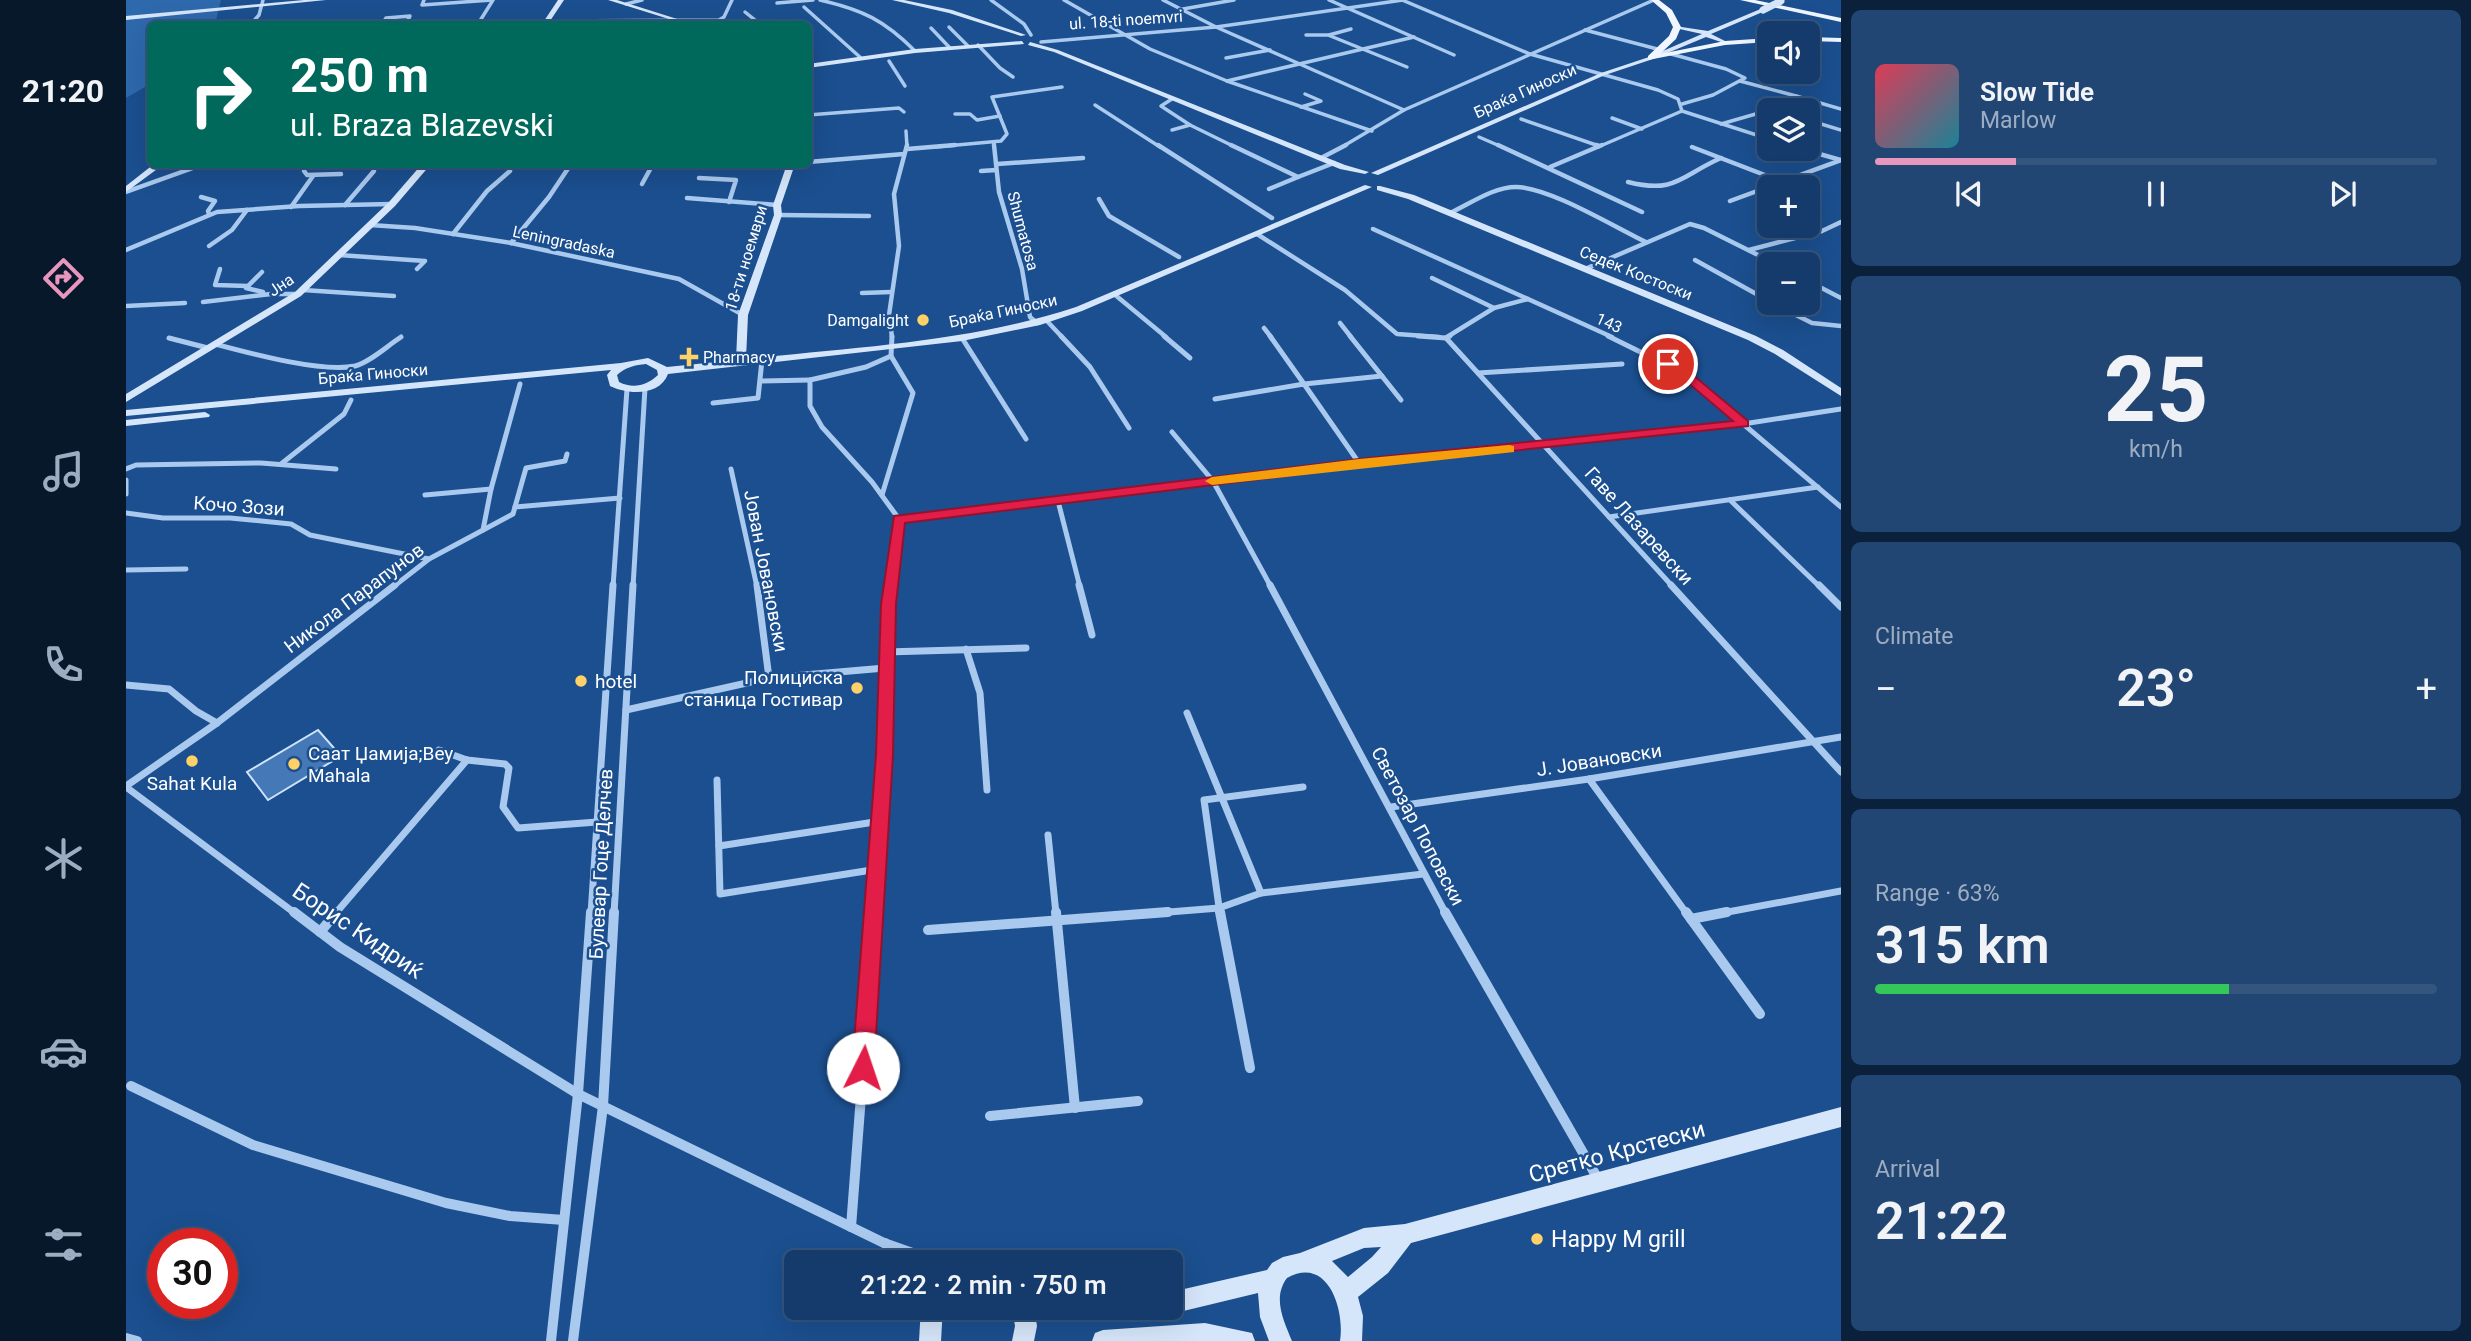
<!DOCTYPE html>
<html lang="en">
<head>
<meta charset="utf-8">
<style>
  :root { --surface:#143b6b; --page:#214673; --text:#f1f3f6; --muted:#9dadc1; --line:#33557e; --accent:#e797bd }
  body { margin:0; font-family:Roboto,sans-serif; background:var(--page); color:var(--text); height:100vh; display:flex; flex-direction:column; font-size:26px; white-space:nowrap }
  * { box-sizing:border-box; margin:0 }
  p { font-size:23px; color:var(--muted) }
  .icon { flex:none; width:38px; height:38px; fill:none; stroke:currentColor; stroke-width:2; stroke-linecap:round; stroke-linejoin:round }
  .map { position:relative; flex:1; overflow:hidden }
  .sheet { display:flex; flex-direction:column; gap:10px; padding:10px; background:#0b203b; width:630px }
  .sheet>* { flex:none }
  .guide { position:absolute; left:21px; top:21px; width:665px; height:147px; border-radius:10px; box-shadow:0 7px 28px #0002,0 0 0 2px var(--line); background:#00695c; color:#fff; overflow:hidden }
  .tools { position:absolute; left:1631px; top:21px; display:grid; gap:14px }
  .tools a { display:grid; place-items:center; width:63px; height:63px; border-radius:10px; background:var(--surface); box-shadow:0 7px 28px #0002,0 0 0 2px var(--line); font-size:35px }
  .speed { position:absolute; left:21px; top:1228px; display:flex; gap:14px; font-size:35px; font-weight:700; text-align:center }
  .speed>* { display:grid; place-content:center; width:91px; height:91px; border-radius:50%; background:var(--surface); box-shadow:0 7px 28px #0002,0 0 0 2px var(--line); line-height:1 }
  .speed .limit { border:10px solid #d22; background:#fff; color:#111 }
  .pin { position:absolute; display:grid; place-items:center; width:60px; height:60px; color:#fff; margin:-30px; border:4px solid #fff; border-radius:50%; box-shadow:0 2px 7px #0007 }
  .me { position:absolute; width:77px; margin:-38px; rotate:4deg; stroke-linejoin:round; filter:drop-shadow(0 0 5px #0008) }
  .turn { display:flex; align-items:center; gap:24px; height:147px; padding:0 28px; font-size:32px }
  .turn .icon { width:91px; height:91px; stroke-width:2.5 }
  .turn b { display:block; font-size:49px; line-height:60px }
  .big { font-size:52px; font-weight:600; line-height:1.1 }
  .sheet .tile { flex:1; display:flex; flex-direction:column; justify-content:center; gap:10px; min-width:0; padding:0 24px; border-radius:10px; background:var(--page) }
  .sheet .dial { align-items:center; gap:0 }
  .dial b { font-size:91px; line-height:1 }
  .song { display:flex; align-items:center; gap:21px }
  .cover { width:84px; height:84px; border-radius:10px; background:linear-gradient(135deg,hsl(350 70% 55%),hsl(190 70% 35%)) }
  .played { height:7px; border-radius:4px; background:linear-gradient(90deg,var(--accent) 25%,var(--line) 25%) }
  .keys { display:flex; justify-content:space-around; direction:ltr }
  .heat { display:flex; justify-content:space-between; align-items:center; font-size:38px; direction:ltr }
  .charge { height:10px; border-radius:5px; background:linear-gradient(90deg,#34c759 63%,var(--line) 0) }
  .trip { position:absolute; left:658px; top:1250px; width:399px; height:70px; border-radius:10px; background:var(--surface); box-shadow:0 7px 28px #0002,0 0 0 2px var(--line); font-weight:600; line-height:70px; text-align:center }
  main { display:flex; flex:1; min-height:0 }
  .dock { display:flex; flex-direction:column; width:126px; justify-content:space-around; align-items:center; background:#08182b; color:var(--muted) }
  .dock .icon { width:49px; height:49px }
  .dock .selected { color:var(--accent) }
  .dock b { font-size:32px; color:var(--text) }
  .map>svg:first-child { display:block }
  .green { fill:#2e69ad }
  .building { fill:#4478b7; stroke:#cfe3fa; stroke-width:2 }
  .lines { fill:none; stroke-linecap:round; stroke-linejoin:round }
  .street-far4 { stroke:#a9c9ee; stroke-width:3.5 }
  .street-far3 { stroke:#a9c9ee; stroke-width:4.5 }
  .street-far2 { stroke:#a9c9ee; stroke-width:5 }
  .street-far1 { stroke:#a9c9ee; stroke-width:7 }
  .street { stroke:#a9c9ee; stroke-width:10 }
  .secondary { fill:#d6e6fa; fill-rule:evenodd }
  .primary { fill:#f0f6ff; fill-rule:evenodd }
  .secondary-bridge { stroke:#d6e6fa; stroke-width:7 }
  .route { fill:#e11d48; stroke:#92132f; stroke-width:2 }
  .slow { fill:#f59e0b }
  .poi-dot { fill:#ffd166; stroke:#1b4f8f; stroke-width:2.5 }
  .labels { text-anchor:middle; dominant-baseline:central; stroke-width:5; stroke-linejoin:round; paint-order:stroke }
  .far-street-label { font-size:16px; fill:#fff; stroke:#1b4f8f }
  .far-poi-label { font-size:16px; fill:#fff; stroke:#1b4f8f; text-anchor:end }
  .street-label { font-size:19px; fill:#fff; stroke:#1b4f8f }
  .poi-label { font-size:19px; fill:#fff; stroke:#1b4f8f; text-anchor:start }
  .near-street-label { font-size:23px; fill:#fff; stroke:#1b4f8f }
  .near-poi-label { font-size:23px; fill:#fff; stroke:#1b4f8f; text-anchor:start }
</style>
</head>
<body>
<main>
<nav class="dock">
<b>21:20</b>
<svg class="icon selected" aria-label="directions" viewBox="0 0 24 24"><path d="M12 3l9 9-9 9-9-9zM9 14v-3h6M13 9l2 2-2 2"/></svg>
<svg class="icon" aria-label="music" viewBox="0 0 24 24"><path d="M9 18V5l10-2v13"/><circle cx="6" cy="18" r="3"/><circle cx="16" cy="16" r="3"/></svg>
<svg class="icon" aria-label="phone" viewBox="0 0 24 24"><path d="M5 4h4l2 5-3 2q2 4 5 5l2-3 5 2v4C11 20 4 13 5 4z"/></svg>
<svg class="icon" aria-label="climate" viewBox="0 0 24 24"><path d="M12 3v18M4 7l16 10M4 17L20 7"/></svg>
<svg class="icon" aria-label="car" viewBox="0 0 24 24"><path d="M5 17H2v-5l4-1 3-4h7l3 4 3 1v5h-3M9 17h6M6 11h13"/><circle cx="7" cy="17" r="2"/><circle cx="17" cy="17" r="2"/></svg>
<svg class="icon" aria-label="filters" viewBox="0 0 24 24"><path d="M4 7h16M4 17h16"/><circle cx="9" cy="7" r="2"/><circle cx="15" cy="17" r="2"/></svg>
</nav>
<div class="map">
<svg width="1715" height="1341" viewBox="0 0 1715 1341">
  <rect width="100%" height="100%" fill="#1b4f8f"/>
  <path class="green" d="M0,0H95L89,24H24V84L0,98Z"/>
  <path class="building" d="M192,730L215,756L142,800L121,772Z"/>
  <g class="lines">
    <g class="street-far4">
      <path d="M298,0L296,5L366,0"/>
      <path d="M694,0C737,10 758,20 789,51"/>
      <path d="M865,0L898,24L905,35"/>
      <path d="M938,0L1024,49L1101,81L1246,131"/>
      <path d="M1037,0L1090,27L1278,110"/>
      <path d="M1203,0L1328,55"/>
      <path d="M1276,0L1404,54L1532,90L1552,99L1556,111L1643,139"/>
      <path d="M651,3L687,0"/>
      <path d="M500,4L516,0"/>
      <path d="M678,7L735,58"/>
      <path d="M1057,9L1108,0"/>
      <path d="M619,12L634,24"/>
      <path d="M422,21L593,20L598,17L606,0"/>
      <path d="M125,24L133,15L137,0"/>
      <path d="M256,24L260,18L284,16L280,24"/>
      <path d="M352,24L367,0"/>
      <path d="M823,27L842,46"/>
      <path d="M805,28L824,48"/>
      <path d="M1459,30L1535,50"/>
      <path d="M1180,35H1202L1281,67"/>
      <path d="M1203,35L1225,29"/>
      <path d="M915,42L1090,27L1277,0"/>
      <path d="M852,45L874,68L887,77"/>
      <path d="M1545,54L1600,69L1619,78L1587,95L1556,104"/>
      <path d="M1100,58L1144,50"/>
      <path d="M763,61L779,86"/>
      <path d="M1101,81L1288,37"/>
      <path d="M1614,81L1670,96"/>
      <path d="M1046,99L1035,106L1064,125L1109,147"/>
      <path d="M969,105L1034,147"/>
      <path d="M1175,107L1195,101L1179,94"/>
      <path d="M829,114H844L851,120L874,116"/>
      <path d="M682,115L773,108L778,112"/>
      <path d="M1486,118L1516,129"/>
      <path d="M1395,119L1473,146"/>
      <path d="M1682,120L1715,130"/>
      <path d="M1595,124L1647,109L1670,96L1715,109"/>
      <path d="M1046,130L1064,125"/>
      <path d="M780,131L781,147"/>
      <path d="M1353,137L1376,147"/>
      <path d="M868,143V147"/>
      <path d="M809,147L875,141L881,134L866,97L936,87"/>
      <path d="M1216,147L1278,110L1528,0"/>
      <path d="M1472,147L1556,111"/>
    </g>
    <g class="street-far3">
      <path d="M868,145L873,192L896,269L904,317L911,323"/>
      <path d="M1032,145L1146,218"/>
      <path d="M1105,145L1172,177L1143,189"/>
      <path d="M1372,145L1516,212"/>
      <path d="M1470,145L1473,146"/>
      <path d="M1566,147L1657,182"/>
      <path d="M781,149L829,145"/>
      <path d="M1676,149L1715,160"/>
      <path d="M1195,158L1220,145"/>
      <path d="M682,162L778,154"/>
      <path d="M180,164L178,171L181,175L215,174"/>
      <path d="M871,164L957,158"/>
      <path d="M1424,167L1476,145"/>
      <path d="M855,171L870,170"/>
      <path d="M1172,177L1208,163"/>
      <path d="M573,178L610,180L603,202"/>
      <path d="M1502,182C1550,194 1554,176 1595,158"/>
      <path d="M516,184L527,164"/>
      <path d="M0,192L78,164"/>
      <path d="M75,197L89,201L82,211L83,214"/>
      <path d="M561,198L651,205"/>
      <path d="M973,199L983,216L1053,257"/>
      <path d="M1604,201L1715,160"/>
      <path d="M219,205L248,171"/>
      <path d="M165,207L187,176"/>
      <path d="M1324,213C1344,204 1367,187 1390,187C1423,187 1488,227 1520,242"/>
      <path d="M652,215L743,216"/>
      <path d="M244,225L289,228L385,243L553,279L617,315"/>
      <path d="M1247,229L1486,337"/>
      <path d="M327,234L361,191L384,171"/>
      <path d="M1131,234L1219,290L1271,334L1313,337"/>
      <path d="M385,243L423,197L443,167"/>
      <path d="M83,246L106,230L121,210"/>
      <path d="M0,250L91,212L173,206L266,204"/>
      <path d="M1623,250L1696,231L1715,222"/>
      <path d="M213,255L299,261L291,269"/>
      <path d="M1569,260L1643,301"/>
      <path d="M94,269L89,285L122,286"/>
      <path d="M1459,269L1564,224L1578,228L1650,264"/>
      <path d="M136,272L120,288L137,292"/>
      <path d="M1306,278L1368,308"/>
      <path d="M1682,281L1715,298"/>
      <path d="M177,290L268,296"/>
      <path d="M736,293L765,292"/>
      <path d="M988,294L1040,337"/>
      <path d="M77,302L145,294H172"/>
      <path d="M1646,303L1686,323L1715,326"/>
      <path d="M0,306L59,303"/>
      <path d="M920,320L936,337"/>
      <path d="M1214,323L1225,337"/>
      <path d="M1138,328L1145,337"/>
      <path d="M766,337L763,315L773,246L768,194L781,145"/>
      <path d="M1321,337L1368,308L1402,299"/>
    </g>
    <g class="street-far2">
      <path d="M935,336L964,367L1003,428"/>
      <path d="M1038,336L1064,358"/>
      <path d="M1144,336L1178,384L1256,376"/>
      <path d="M1224,336L1275,400"/>
      <path d="M1292,336L1320,338"/>
      <path d="M1324,336L1320,338L1547,587"/>
      <path d="M1482,336L1557,373L1715,507"/>
      <path d="M43,338L82,348"/>
      <path d="M836,338L900,439"/>
      <path d="M89,344C123,353 196,373 229,366C244,362 261,346 275,337"/>
      <path d="M1352,373L1496,364"/>
      <path d="M635,381L684,380"/>
      <path d="M1089,399L1178,384L1233,463"/>
      <path d="M587,403L632,398L636,360"/>
      <path d="M1046,432L1087,481L1145,587"/>
      <path d="M155,464L218,414L225,400"/>
      <path d="M0,469L10,465L135,463L210,469"/>
      <path d="M605,469L631,587"/>
      <path d="M0,480V494"/>
      <path d="M299,495L365,489"/>
      <path d="M756,495L787,393L765,356"/>
      <path d="M1604,500L1694,587"/>
      <path d="M932,501L954,587"/>
      <path d="M389,507L494,498"/>
      <path d="M0,513L37,518H104L165,524L184,535L303,559"/>
      <path d="M1483,517L1692,487"/>
      <path d="M773,519L1233,463L1617,424L1715,409"/>
      <path d="M357,530L365,489L394,384"/>
      <path d="M0,570L60,569"/>
      <path d="M267,587L303,559L387,514L400,468L439,461L441,454"/>
      <path d="M487,587L501,389"/>
      <path d="M507,587L519,388"/>
      <path d="M764,587L773,519L746,482L696,427L684,406V380L740,367L765,356L766,336"/>
    </g>
    <g class="street-far1">
      <path d="M631,585L643,678"/>
      <path d="M953,585L966,635"/>
      <path d="M1144,585L1320,914"/>
      <path d="M1545,585L1715,772"/>
      <path d="M1693,585L1715,607"/>
      <path d="M840,649L854,693L861,790"/>
      <path d="M760,652L900,648"/>
      <path d="M0,685L43,689L70,711L91,723"/>
      <path d="M500,710L643,678L759,668"/>
      <path d="M1061,713L1135,893"/>
      <path d="M313,750L341,760L379,764L383,768L377,807L392,828L471,822"/>
      <path d="M1463,779L1561,914"/>
      <path d="M591,780L594,894L752,869"/>
      <path d="M0,786L91,723L269,585"/>
      <path d="M0,787L170,914"/>
      <path d="M1265,807L1463,779L1715,737"/>
      <path d="M922,835L930,914"/>
      <path d="M593,846L755,821"/>
      <path d="M209,914L341,760"/>
      <path d="M465,914L487,585"/>
      <path d="M488,914L507,585"/>
      <path d="M749,914L764,585"/>
      <path d="M1018,914L1093,908L1135,893L1297,874"/>
      <path d="M1094,914L1078,800L1177,787"/>
      <path d="M1591,914L1715,891"/>
    </g>
    <g class="street">
      <path d="M168,912L214,947L452,1094L758,1243L812,1262"/>
      <path d="M930,912L949,1108"/>
      <path d="M1094,912L1124,1068"/>
      <path d="M1319,912L1472,1179"/>
      <path d="M1560,912L1634,1014"/>
      <path d="M1565,919L1601,912"/>
      <path d="M802,930L1042,912"/>
      <path d="M194,932L211,912"/>
      <path d="M5,1086L127,1145L320,1203L384,1216L438,1220"/>
      <path d="M864,1116L1012,1101"/>
      <path d="M725,1227L749,912"/>
      <path d="M759,1243L775,1262"/>
      <path d="M0,1338L11,1341"/>
      <path d="M425,1341L452,1094L465,912"/>
      <path d="M447,1341L477,1106L488,912"/>
    </g>
    <g class="secondary">
      <path d="M178,0H200L0,20V16Z"/>
      <path d="M432,0H438L422,24H416Z"/>
      <path d="M482,0H491L567,24H559Z"/>
      <path d="M766,0H778L826,10L900,35L895,36L823,13Z"/>
      <path d="M1637,8L1639,11L1585,34L1601,42V44L1580,37L1527,59L1479,75L1252,175L1245,173L1475,73L1523,57L1576,34L1549,28V26L1582,31Z"/>
      <path d="M896,41L898,44L789,53L682,68V64L789,49Z"/>
      <path d="M904,42L932,50L1219,165L1243,172L1239,174L1214,169L928,52L902,45Z"/>
      <path d="M28,164H38L0,192V186Z"/>
      <path d="M296,164H305L269,206L175,296L0,402V394L169,292L263,202Z"/>
      <path d="M661,164H669L655,205L656,215L622,315L620,359C730,347 844,342 950,307L1239,185L1246,187L956,311L914,325L836,341L542,374C534,396 502,395 484,386L481,375L485,370L0,416V410L495,363L522,358L541,367L610,360L612,315L648,215L647,205ZM520,364L531,370L532,375C520,386 507,389 493,382L491,375C500,367 509,365 520,364Z"/>
      <path d="M1254,186L1288,195L1630,336L1657,350L1715,388V396L1649,354L1622,340L1282,199L1251,190V186Z"/>
      <path d="M79,412L84,415L83,417L0,426V420Z"/>
      <path d="M1715,1107V1127L1285,1243L1262,1273L1232,1297L1237,1316L1236,1341H1214C1219,1310 1202,1255 1161,1278C1146,1298 1158,1321 1166,1341H1143L1134,1317L1132,1293L1045,1314L1037,1311L1036,1307H1045V1292L1141,1270L1146,1263L1157,1257L1174,1253L1238,1228L1279,1224ZM1255,1247L1246,1257L1222,1277L1206,1261L1238,1248Z"/>
      <path d="M795,1307H817L815,1341H793Z"/>
      <path d="M886,1307H908L911,1326L908,1341H886L889,1326Z"/>
      <path d="M943,1307H1027L1024,1315C1002,1324 968,1324 946,1315Z"/>
      <path d="M1079,1323L1126,1333L1129,1341H966L969,1333L977,1330Z"/>
    </g>
    <g class="primary">
      <path d="M1525,0H1533L1546,10L1555,27L1550,39L1534,54L1599,41L1643,38V42L1599,45L1522,60V56L1543,36L1547,27L1540,13Z"/>
      <path d="M1614,0H1629L1715,18V22Z"/>
      <path d="M1682,37L1715,38V42L1682,41Z"/>
    </g>
    <path class="secondary-bridge" d="M1637,10L1655,1"/>
  </g>
  <path class="route" d="M1542,361L1561,370L1622,421V426L1233,467L779,523L770,604L767,755L748,1068L745,1075L737,1078L730,1075L726,1068L750,755L755,604L768,516L1233,459L1607,421L1553,375L1538,367V362Z"/>
  <path class="slow" d="M1383,445L1388,446V452L1086,485L1079,481L1086,477L1233,459Z"/>
  <g class="poi-dot">
    <circle cx="797" cy="320" r="7"/>
    <path d="M559.5 346.5h7v7h7v7h-7v7h-7v-7h-7v-7h7z"/>
    <circle cx="455" cy="681" r="7"/>
    <circle cx="731" cy="688" r="7"/>
    <circle cx="66" cy="761" r="7"/>
    <circle cx="168" cy="764" r="7"/>
    <circle cx="1411" cy="1239" r="7"/>
  </g>
  <g class="labels">
    <g class="far-street-label">
      <text transform="translate(1000 20) rotate(-4)">ul. 18-ti noemvri</text>
      <text transform="translate(1399 91) rotate(-24)">Браќа Гиноски</text>
      <text transform="translate(897 231) rotate(75)">Shumatosa</text>
      <text transform="translate(438 242) rotate(12)">Leningradaska</text>
      <text transform="translate(620 258) rotate(-73)">18-ти ноември</text>
      <text transform="translate(1510 273) rotate(22)">Седек Костоски</text>
      <text transform="translate(155 285) rotate(-34)">Јна</text>
      <text transform="translate(877 311) rotate(-12)">Браќа Гиноски</text>
      <text transform="translate(1483 323) rotate(24)">143</text>
      <text transform="translate(247 374) rotate(-5)">Браќа Гиноски</text>
    </g>
    <g class="far-poi-label">
      <text x="783" y="320">Damgalight</text>
      <text x="577" y="357" text-anchor="start">Pharmacy</text>
    </g>
    <g class="street-label">
      <text transform="translate(113 506) rotate(4)">Кочо Зози</text>
      <text transform="translate(1513 526) rotate(48)">Гаве Лазаревски</text>
      <text transform="translate(640 571) rotate(79)">Јован Јовановски</text>
      <text transform="translate(228 598) rotate(-37)">Никола Парапунов</text>
      <text transform="translate(1473 760) rotate(-9)">Ј. Јовановски</text>
      <text transform="translate(1292 826) rotate(62)">Светозар Поповски</text>
      <text transform="translate(475 864) rotate(-87)">Булевар Гоце Делчев</text>
    </g>
    <g class="poi-label">
      <text x="717" y="677" text-anchor="end">Полициска<tspan x="717" dy="22">станица Гостивар</tspan></text>
      <text x="469" y="681">hotel</text>
      <text x="182" y="753">Саат Џамија;Bey<tspan x="182" dy="22">Mahala</tspan></text>
      <text x="66" y="783" text-anchor="middle">Sahat Kula</text>
    </g>
    <g class="near-street-label">
      <text transform="translate(232 931) rotate(34)">Борис Кидриќ</text>
      <text transform="translate(1491 1152) rotate(-15)">Сретко Крстески</text>
    </g>
    <g class="near-poi-label">
      <text x="1425" y="1239">Happy M grill</text>
    </g>
  </g>
</svg>
<div class="tools">
<a><svg class="icon" aria-label="sound" viewBox="0 0 24 24"><path d="M4 9h4l5-4v14l-5-4H4zM17 9q2 3 0 6"/></svg></a>
<a><svg class="icon" aria-label="layers" viewBox="0 0 24 24"><path d="M12 4l9 5-9 5-9-5zM3 14l9 5 9-5"/></svg></a>
<a>+</a>
<a>−</a>
</div>
<div class="speed"><div class="limit">30</div></div>
<div class="pin" style="left:1542px;top:364px;background:#d93025"><svg class="icon" aria-label="arrive" viewBox="0 0 24 24"><path d="M6 21V4h12l-3 4 3 4H6"/></svg></div>
<svg class="me" style="left:737px;top:1068px" viewBox="-20 -20 40 40"><circle r="19" fill="#fff"/><path d="M0-13L10 11 0 6-10 11z" fill="#e11d48"/></svg>
<div class="trip">21:22 · 2 min · 750 m</div>
<div class="guide">
<div class="turn"><svg class="icon" aria-label="right" viewBox="0 0 24 24"><path d="M7 20v-9h11M14 6l5 5-5 5"/></svg><div><b>250 m</b>ul. Braza Blazevski</div></div>
</div>
</div>
<section class="sheet">
<div class="tile">
<div class="song"><i class="cover"></i><div><b>Slow Tide</b><p>Marlow</p></div></div>
<div class="played"></div>
<div class="keys"><svg class="icon" aria-label="previous" viewBox="0 0 24 24"><path d="M18 5L8 12l10 7zM5 5v14"/></svg><svg class="icon" aria-label="pause" viewBox="0 0 24 24"><path d="M8 5v14M16 5v14"/></svg><svg class="icon" aria-label="next" viewBox="0 0 24 24"><path d="M6 5l10 7-10 7zM19 5v14"/></svg></div>
</div>
<div class="tile dial"><b>25</b><p>km/h</p></div>
<div class="tile"><p>Climate</p>
<div class="heat"><a>−</a><b class="big">23°</b><a>+</a></div>
</div>
<div class="tile"><p>Range · 63%</p><b class="big">315 km</b><div class="charge"></div></div>
<div class="tile"><p>Arrival</p><b class="big">21:22</b></div>
</section>
</main>
</body>
</html>
